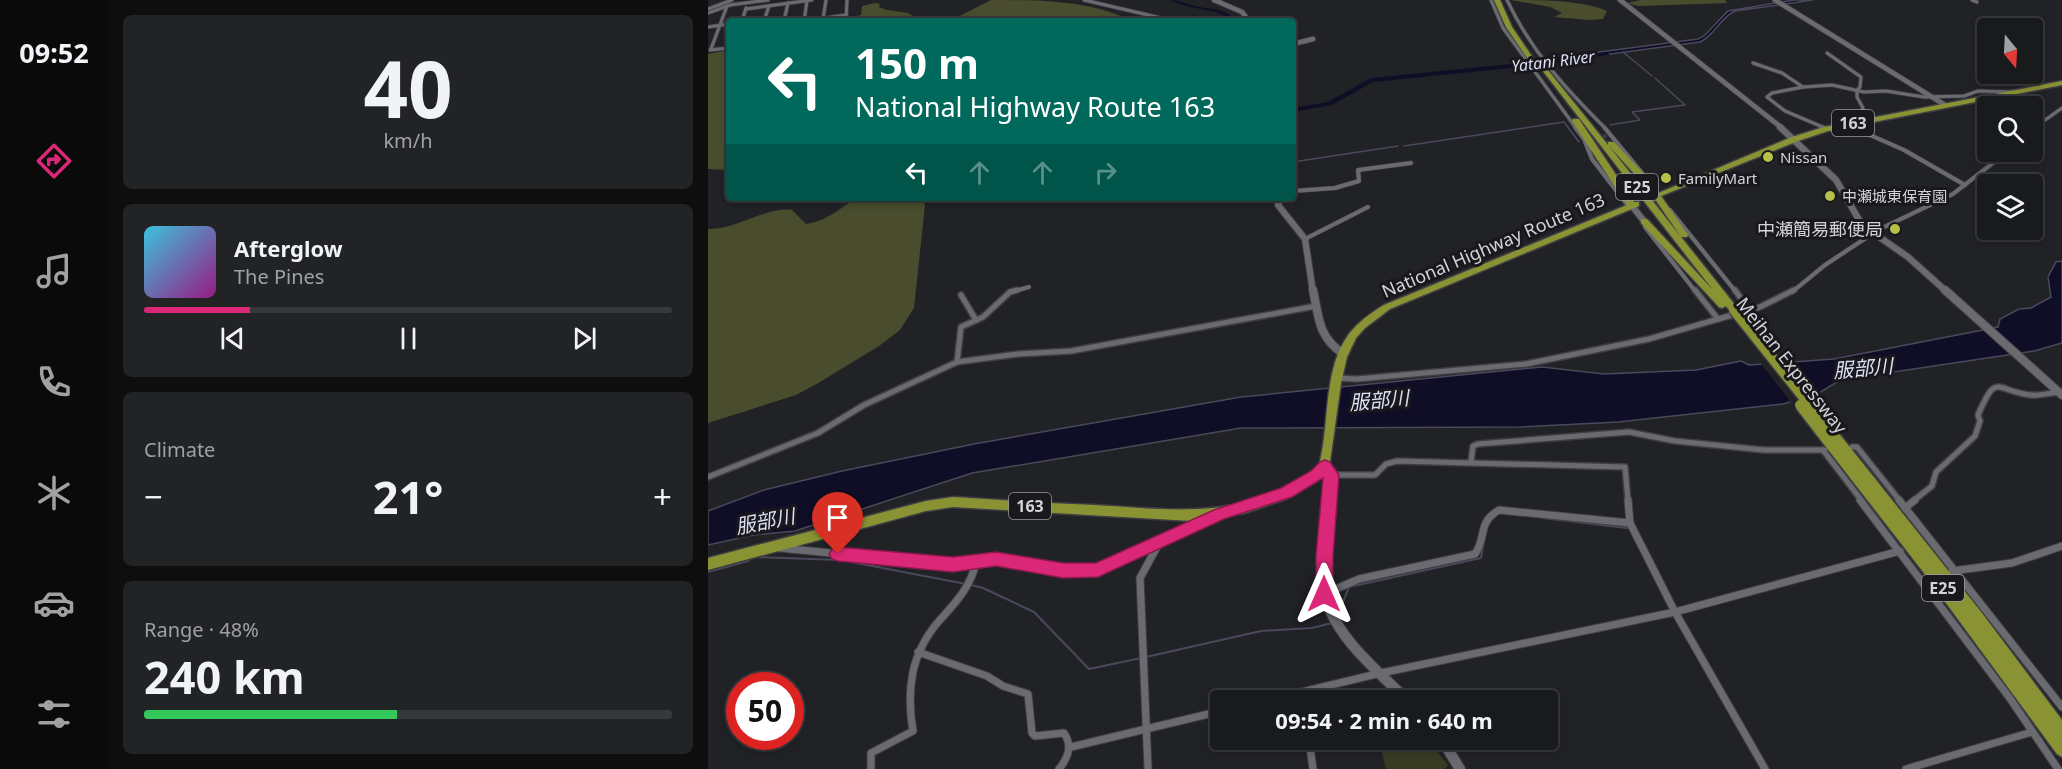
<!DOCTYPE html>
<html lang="en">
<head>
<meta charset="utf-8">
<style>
  :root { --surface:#191a1c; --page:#222325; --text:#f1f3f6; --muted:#9fa1a3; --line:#37383b; --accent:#db2777 }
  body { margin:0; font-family:"Noto Sans","Noto Sans JP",sans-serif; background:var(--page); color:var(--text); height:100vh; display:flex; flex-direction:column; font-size:22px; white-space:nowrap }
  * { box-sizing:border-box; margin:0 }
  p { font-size:20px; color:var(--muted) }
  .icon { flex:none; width:33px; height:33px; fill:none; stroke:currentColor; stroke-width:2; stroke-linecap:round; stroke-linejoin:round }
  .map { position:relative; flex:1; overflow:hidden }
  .side { display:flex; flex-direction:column; gap:15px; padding:15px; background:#0e0e0f; width:600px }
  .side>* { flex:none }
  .guide { position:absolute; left:18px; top:18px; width:570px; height:183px; border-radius:6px; box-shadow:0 3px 9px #0003,0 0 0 2px var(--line); background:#00695c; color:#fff; overflow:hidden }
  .needle { width:39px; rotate:162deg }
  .tools { position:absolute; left:1269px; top:18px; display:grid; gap:12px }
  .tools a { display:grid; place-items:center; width:66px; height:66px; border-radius:6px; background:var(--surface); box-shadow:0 3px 9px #0003,0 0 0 2px var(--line); font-size:30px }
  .speed { position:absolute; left:18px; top:672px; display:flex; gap:12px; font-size:30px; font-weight:700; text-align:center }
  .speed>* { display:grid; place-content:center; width:78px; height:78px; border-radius:50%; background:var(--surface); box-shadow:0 3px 9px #0003,0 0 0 2px var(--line); line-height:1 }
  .speed .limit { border:9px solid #d22; background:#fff; color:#111 }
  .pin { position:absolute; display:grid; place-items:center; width:51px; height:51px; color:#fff; margin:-62px -26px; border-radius:50% 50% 50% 0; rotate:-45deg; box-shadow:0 0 6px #0007 }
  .pin .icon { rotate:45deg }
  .me { position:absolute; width:66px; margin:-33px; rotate:0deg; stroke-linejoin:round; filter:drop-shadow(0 0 4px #0008) }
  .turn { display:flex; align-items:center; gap:21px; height:126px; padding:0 30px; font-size:27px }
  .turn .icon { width:78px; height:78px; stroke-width:2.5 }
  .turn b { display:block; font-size:42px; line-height:51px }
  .lanes { display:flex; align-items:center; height:57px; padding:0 30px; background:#0003; justify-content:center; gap:30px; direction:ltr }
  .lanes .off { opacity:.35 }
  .big { font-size:45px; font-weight:700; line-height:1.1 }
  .side .tile { flex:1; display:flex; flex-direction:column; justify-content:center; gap:9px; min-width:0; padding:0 21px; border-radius:9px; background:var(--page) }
  .side .dial { align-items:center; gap:0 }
  .dial b { font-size:78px; line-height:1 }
  .song { display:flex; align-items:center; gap:18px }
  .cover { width:72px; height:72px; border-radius:9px; background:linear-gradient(135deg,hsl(190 70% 55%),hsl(310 70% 35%)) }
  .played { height:6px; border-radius:3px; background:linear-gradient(90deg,var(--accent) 20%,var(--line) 20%) }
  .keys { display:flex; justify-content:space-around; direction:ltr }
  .heat { display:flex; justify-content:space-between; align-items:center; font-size:33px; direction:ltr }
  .charge { height:9px; border-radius:4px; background:linear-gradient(90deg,#34c759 48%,var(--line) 0) }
  .trip { position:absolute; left:502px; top:690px; width:348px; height:60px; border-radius:6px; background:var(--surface); box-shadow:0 3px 9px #0003,0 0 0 2px var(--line); font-weight:700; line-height:60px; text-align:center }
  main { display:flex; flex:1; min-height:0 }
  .dock { display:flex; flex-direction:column; width:108px; justify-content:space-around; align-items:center; background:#0a0a0b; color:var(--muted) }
  .dock .icon { width:42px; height:42px }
  .dock .current { color:var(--accent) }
  .dock b { font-size:27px; color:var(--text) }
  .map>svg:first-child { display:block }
  .green { fill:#383b24 }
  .forest { fill:#494d2e }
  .water { fill:#0f0e26; stroke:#4a495b; stroke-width:1.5 }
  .pier { fill:#212226 }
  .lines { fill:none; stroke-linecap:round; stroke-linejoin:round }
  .stream-far1 { stroke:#4a495b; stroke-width:1.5 }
  .stream { stroke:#4a495b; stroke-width:2 }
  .river { fill:#0f0e26; fill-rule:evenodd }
  .street-tunnel { stroke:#3c3d41; stroke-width:4; stroke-dasharray:4 2; stroke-linecap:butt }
  .street-far3-casing { stroke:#3f3f43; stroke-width:4.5 }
  .street-far2-casing { stroke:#3f3f43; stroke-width:5 }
  .street-far1-casing { stroke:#3f3f43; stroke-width:8 }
  .street-casing { stroke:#3f3f43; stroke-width:9 }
  .secondary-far3-casing { stroke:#3f3f43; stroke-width:6 }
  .secondary-far2-casing { stroke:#3f3f43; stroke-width:8 }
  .secondary-far1-casing { stroke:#3f3f43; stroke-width:10 }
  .secondary-casing { stroke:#3f3f43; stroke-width:12 }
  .highway-casing { stroke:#3f3f43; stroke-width:3 }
  .street-far3 { stroke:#6a6b71; stroke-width:3 }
  .street-far2 { stroke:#6a6b71; stroke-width:4 }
  .street-far1 { stroke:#6a6b71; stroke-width:5 }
  .street { stroke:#6a6b71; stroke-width:7 }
  .secondary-far3 { stroke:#6a6b71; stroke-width:4.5 }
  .secondary-far2 { stroke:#6a6b71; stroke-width:6 }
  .secondary-far1 { stroke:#6a6b71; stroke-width:8 }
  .secondary { stroke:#6a6b71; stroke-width:10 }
  .highway { fill:#8a9334; fill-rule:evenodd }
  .highway-bridge-far1-casing { stroke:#3f3f43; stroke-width:8; stroke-linecap:butt }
  .highway-bridge-casing { stroke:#3f3f43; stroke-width:13; stroke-linecap:butt }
  .highway-bridge-far1 { stroke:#8a9334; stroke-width:7 }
  .highway-bridge { stroke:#8a9334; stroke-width:10 }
  .route { fill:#db2777; stroke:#8e194d; stroke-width:1.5 }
  .poi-dot { fill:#b6c148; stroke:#18181d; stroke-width:2 }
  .labels { text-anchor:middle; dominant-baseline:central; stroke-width:6; stroke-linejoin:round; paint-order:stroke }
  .far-poi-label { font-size:15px; fill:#d3d3d7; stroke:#18181d; text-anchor:start }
  .far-water-label { font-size:16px; font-style:italic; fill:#dddff6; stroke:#18181d }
  .shield { fill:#18181d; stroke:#9b9b9f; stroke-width:1.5 }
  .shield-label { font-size:16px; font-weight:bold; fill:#d3d3d7 }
  .poi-label { font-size:18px; fill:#d3d3d7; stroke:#18181d; text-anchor:end }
  .street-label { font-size:18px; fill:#d3d3d7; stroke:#18181d }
  .water-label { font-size:20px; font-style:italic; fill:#dddff6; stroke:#18181d }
</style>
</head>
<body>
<main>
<nav class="dock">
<b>09:52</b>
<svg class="icon current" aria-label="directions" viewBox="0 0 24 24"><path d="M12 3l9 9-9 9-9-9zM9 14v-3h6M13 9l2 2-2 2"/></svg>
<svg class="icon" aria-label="music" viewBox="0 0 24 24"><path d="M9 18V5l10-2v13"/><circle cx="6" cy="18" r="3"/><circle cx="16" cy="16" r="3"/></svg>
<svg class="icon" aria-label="phone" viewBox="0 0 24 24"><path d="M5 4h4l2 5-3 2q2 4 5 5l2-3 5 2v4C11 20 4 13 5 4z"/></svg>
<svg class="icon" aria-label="climate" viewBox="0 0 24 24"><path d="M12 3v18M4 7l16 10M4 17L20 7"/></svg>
<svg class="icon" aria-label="car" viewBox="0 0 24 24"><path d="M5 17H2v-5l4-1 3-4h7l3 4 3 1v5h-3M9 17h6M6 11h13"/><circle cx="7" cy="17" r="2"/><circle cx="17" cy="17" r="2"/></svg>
<svg class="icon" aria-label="filters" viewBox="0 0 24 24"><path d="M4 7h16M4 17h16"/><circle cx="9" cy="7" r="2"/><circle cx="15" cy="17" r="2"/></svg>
</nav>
<section class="side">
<div class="tile dial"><b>40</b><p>km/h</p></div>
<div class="tile">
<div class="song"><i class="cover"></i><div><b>Afterglow</b><p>The Pines</p></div></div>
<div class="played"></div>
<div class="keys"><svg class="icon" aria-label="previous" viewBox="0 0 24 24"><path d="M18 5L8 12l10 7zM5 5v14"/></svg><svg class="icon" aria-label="pause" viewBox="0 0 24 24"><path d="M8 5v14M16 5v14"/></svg><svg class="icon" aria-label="next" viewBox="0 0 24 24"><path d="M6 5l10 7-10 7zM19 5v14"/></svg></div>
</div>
<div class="tile"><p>Climate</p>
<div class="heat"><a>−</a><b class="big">21°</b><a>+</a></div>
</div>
<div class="tile"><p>Range · 48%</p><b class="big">240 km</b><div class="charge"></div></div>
</section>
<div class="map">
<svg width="1354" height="769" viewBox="0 0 1354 769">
  <rect width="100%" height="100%" fill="#212226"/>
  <path class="green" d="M692,740H720L740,765L737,769H678L672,745Z"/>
  <g class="forest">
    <path d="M283,0C326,0 380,0 419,19V21H242Z"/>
    <path d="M803,0C832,0 874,0 899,11L895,19L881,20L846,17L854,13L842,7Z"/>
    <path d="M932,0H1017L1019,3L930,6L919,3Z"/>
    <path d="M167,3L172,4L171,7L179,10L200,13L213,21H140V18L153,15L154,6Z"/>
    <path d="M21,50V170L0,169V54Z"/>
    <path d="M150,198H212L217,205L206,308L192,330L171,346L112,382L88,395L0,423V229C28,230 59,206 84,210L98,224C120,221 131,208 150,198Z"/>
  </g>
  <g class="water">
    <path d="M1086,0H1105L1027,11C1012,18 1007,35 992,42L888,56L884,53L990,39L996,36L1020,11Z"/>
    <path d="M1354,261V343L1326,351L1132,380L1108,395L1075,404L910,422L813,427L533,428L264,473L87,531L45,535L0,545V511L56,490L134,471L266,444L533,397L834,367L896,374L988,370L1033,361L1041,365L1126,359L1290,327L1292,319L1311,309L1323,308L1343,297L1340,277L1348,262Z"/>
  </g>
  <path class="pier" d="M1072,359L1104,400L1085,405L1051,361Z"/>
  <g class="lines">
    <g class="stream-far1">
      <path d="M915,52L944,76"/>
      <path d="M902,125L932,120L924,112L977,105L947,78"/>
      <path d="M696,146L856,122L871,142"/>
      <path d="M585,162L690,146"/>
    </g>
    <g class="stream">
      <path d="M834,518L919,528"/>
      <path d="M0,572L40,561L45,557L133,560L258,584"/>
      <path d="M263,585L275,588L326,612L381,669L433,658"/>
      <path d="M630,614L641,587L773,558L776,541"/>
      <path d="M438,657L553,631L604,628L624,623"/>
    </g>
    <g class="river">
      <path d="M462,0C471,0 478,4 487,6C502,10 517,7 528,21C520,21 518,15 510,13C494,8 478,8 462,0Z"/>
      <path d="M899,52L901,53V55L834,65L665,82L624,105L585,112V108L620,102L663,78L834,61Z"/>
    </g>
    <path class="street-tunnel" d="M877,139L899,136"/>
    <defs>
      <g id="street-far3">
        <path d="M376,0L466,21"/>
        <path d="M783,0L795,28L868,128"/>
        <path d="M799,0C823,51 858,89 897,128"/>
        <path d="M1264,0L1269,2"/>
        <path d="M0,9L24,0"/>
        <path d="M38,9L104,0"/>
        <path d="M0,13L22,5L60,0"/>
        <path d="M115,19L118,0"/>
        <path d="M34,21L38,8"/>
        <path d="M56,21L61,6"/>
        <path d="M76,21L80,3"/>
        <path d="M96,21L138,15"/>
        <path d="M96,21L99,1"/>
        <path d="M138,21L139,0"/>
        <path d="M0,27L21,24"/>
        <path d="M3,49L19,6"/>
        <path d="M2,50L21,48"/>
        <path d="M1119,53L1153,77L1152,87L1149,90V97L1155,108L1151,116L1153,128"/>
        <path d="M1045,63L1074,73L1095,87"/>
        <path d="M1117,128L1077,111L1059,97L1064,93L1095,87L1124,85L1156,92L1178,91L1216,97L1256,96L1270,91L1306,92"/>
        <path d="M1326,128L1354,108"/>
      </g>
      <g id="street-far2">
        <path d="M867,127L876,139L884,159L921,207"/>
        <path d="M896,127L934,173"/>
        <path d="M1113,127L1119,129"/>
        <path d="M1152,127L1153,131L1196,150L1257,185"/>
        <path d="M1324,130L1328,127"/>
        <path d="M585,191L627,188L651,181L650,170L703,163"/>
        <path d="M962,210L1028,292"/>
        <path d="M936,221L937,227L988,292"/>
        <path d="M597,239L660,207"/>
        <path d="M303,292L321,287"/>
        <path d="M1084,292L1117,265L1170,230L1245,194L1299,152"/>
      </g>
      <g id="street-far1">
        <path d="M987,290L1010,319"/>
        <path d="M1027,290L1041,310"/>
        <path d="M253,295L268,320"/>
        <path d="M249,362L253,327L275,317L302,292L309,290"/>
        <path d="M629,378L649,379L818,364L941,339L1052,307L1086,290"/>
        <path d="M1144,447H1149L1192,501"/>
        <path d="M1115,450L1154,501"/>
        <path d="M763,462L765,446L770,444L921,432L967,441L1056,450H1117"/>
        <path d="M623,475H667L678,464L689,461L917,467L920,501"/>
        <path d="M0,477L110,433L156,405L249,362L310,354L363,351L608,306"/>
        <path d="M1205,501L1224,486L1228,472L1267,436L1272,421L1270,415C1289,371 1287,391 1323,395C1332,396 1342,393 1351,392"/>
      </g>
      <g id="street">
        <path d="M920,500L922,523L967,612L1057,769"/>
        <path d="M1152,500L1301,697L1350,769"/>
        <path d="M1191,500L1354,707"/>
        <path d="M1197,508L1207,500"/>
        <path d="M72,548L245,565L288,559L355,570L381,571L415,560L510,515"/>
        <path d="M1244,571L1304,563L1354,546"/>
        <path d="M616,594L651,579L767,554C779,537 769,523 791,510L922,523"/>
        <path d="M210,652L279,676L295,686L320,694L324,733L327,736L356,733C365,746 360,758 351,769"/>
        <path d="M560,700L673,673L967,612L1192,551"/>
        <path d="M601,740L605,769"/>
        <path d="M363,747L513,711"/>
        <path d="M163,769V753L205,731C198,690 203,653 231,621C247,603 263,587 268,562"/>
        <path d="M440,769L432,578L450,545"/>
        <path d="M1198,769L1324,732"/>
      </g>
      <g id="secondary-far3">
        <path d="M506,0L534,12L541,21"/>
        <path d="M912,0L1074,128"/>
        <path d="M1067,0L1237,105"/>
        <path d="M585,44L605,39"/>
      </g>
      <g id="secondary-far2">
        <path d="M1072,127L1128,180L1154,225L1200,257L1239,292"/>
        <path d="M934,177L949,196"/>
        <path d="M572,198L570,205L597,239L605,292"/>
        <path d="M924,206L936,221"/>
      </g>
      <g id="secondary-far1">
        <path d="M605,290C611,318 610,336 634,353"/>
        <path d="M1237,290L1354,395"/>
        <path d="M617,466L623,475L620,501"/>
      </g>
      <g id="secondary">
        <path d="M621,500C617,529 611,562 616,591C625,636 669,670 699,700"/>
        <path d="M734,740L752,769"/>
      </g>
      <g id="highway">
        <path d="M786,0H792L804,27L827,61L826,62H822L798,27Z"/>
        <path d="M831,64H835L900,145V142H906L937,175V179H931L901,146L941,197L1084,137L1116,127L1354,81V85L1120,131L1090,141L953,196L980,235L979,237H973L1031,310L1026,313L1023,312L1018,306L1014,308L1011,307L933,223V219H939L1005,290L831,66ZM943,199H947L973,237Z"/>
        <path d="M865,119H871L926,202H931V206L682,309L657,328L648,338L639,357L633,383L621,469L609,481L578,499L537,513L484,521L245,507L218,511L0,570V558L218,501L245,497C292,500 339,503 386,505C455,509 531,520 593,479C600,475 610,469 612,461C622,420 615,369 641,334C650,322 663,313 676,305L919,205L864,121Z"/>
        <path d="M1121,425L1125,426L1274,613L1354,720V757L1349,754L1216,573L1108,434L1106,431L1108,428H1116Z"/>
      </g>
    </defs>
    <use href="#street-far3" class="street-far3-casing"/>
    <use href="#street-far2" class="street-far2-casing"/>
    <use href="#street-far1" class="street-far1-casing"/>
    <use href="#street" class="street-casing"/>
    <use href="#secondary-far3" class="secondary-far3-casing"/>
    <use href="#secondary-far2" class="secondary-far2-casing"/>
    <use href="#secondary-far1" class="secondary-far1-casing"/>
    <use href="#secondary" class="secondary-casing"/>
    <use href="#highway" class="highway-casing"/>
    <use href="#street-far3" class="street-far3"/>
    <use href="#street-far2" class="street-far2"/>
    <use href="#street-far1" class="street-far1"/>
    <use href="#street" class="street"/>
    <use href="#secondary-far3" class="secondary-far3"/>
    <use href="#secondary-far2" class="secondary-far2"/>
    <use href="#secondary-far1" class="secondary-far1"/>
    <use href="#secondary" class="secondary"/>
    <use href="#highway" class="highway"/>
    <defs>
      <path id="highway-bridge-far1" d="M824,61L828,66"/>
      <g id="highway-bridge">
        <path d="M1026,310L1121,429"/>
        <path d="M1092,405L1112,431"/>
      </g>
    </defs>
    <use href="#highway-bridge-far1" class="highway-bridge-far1-casing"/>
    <use href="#highway-bridge" class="highway-bridge-casing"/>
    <use href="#highway-bridge-far1" class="highway-bridge-far1"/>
    <use href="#highway-bridge" class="highway-bridge"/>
  </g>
  <path class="route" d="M617,460L622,462L631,475L625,556V594L622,599L616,602L610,599L608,594V556L615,478L584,497L516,519L390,577L355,578L288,566L245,572L130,561L124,559L121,554L124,549L130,547L245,557L288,552L355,563H388L506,510L573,488L603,471L612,462Z"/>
  <g class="poi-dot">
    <circle cx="1060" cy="157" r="6"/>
    <circle cx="958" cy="178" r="6"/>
    <circle cx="1122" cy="196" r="6"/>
    <circle cx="1187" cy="229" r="6"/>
  </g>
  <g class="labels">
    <g class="far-poi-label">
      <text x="1072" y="157">Nissan</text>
      <text x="970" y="178">FamilyMart</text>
      <text x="1134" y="196">中瀬城東保育園</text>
    </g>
    <g class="far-water-label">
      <text transform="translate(845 61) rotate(-7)">Yatani River</text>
    </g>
    <g class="shield">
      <rect x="1124" y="110" width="42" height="26" rx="4.5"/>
      <rect x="908" y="174" width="42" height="26" rx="4.5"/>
      <rect x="301" y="493" width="42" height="26" rx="4.5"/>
      <rect x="1214" y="575" width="42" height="26" rx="4.5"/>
    </g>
    <g class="shield-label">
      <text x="1145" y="123">163</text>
      <text x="929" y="187">E25</text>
      <text x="322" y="506">163</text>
      <text x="1235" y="588">E25</text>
    </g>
    <g class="poi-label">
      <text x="1175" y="229">中瀬簡易郵便局</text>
    </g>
    <g class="street-label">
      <text transform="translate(785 245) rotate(-23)">National Highway Route 163</text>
      <text transform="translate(1084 365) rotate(52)">Meihan Expressway</text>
    </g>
    <g class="water-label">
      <text transform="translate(1155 368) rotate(-5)">服部川</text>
      <text transform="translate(671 400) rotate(-5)">服部川</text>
      <text transform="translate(57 521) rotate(-11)">服部川</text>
    </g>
  </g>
</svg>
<div class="tools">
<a><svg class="needle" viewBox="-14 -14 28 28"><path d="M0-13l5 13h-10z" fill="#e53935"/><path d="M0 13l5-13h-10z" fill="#9fa1a3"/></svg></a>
<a><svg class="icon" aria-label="search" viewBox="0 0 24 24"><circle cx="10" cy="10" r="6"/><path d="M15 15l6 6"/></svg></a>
<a><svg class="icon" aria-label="layers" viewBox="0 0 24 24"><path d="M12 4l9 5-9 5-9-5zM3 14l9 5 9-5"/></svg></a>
</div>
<div class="speed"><div class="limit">50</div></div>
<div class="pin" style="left:130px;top:554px;background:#d93025"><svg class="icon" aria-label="arrive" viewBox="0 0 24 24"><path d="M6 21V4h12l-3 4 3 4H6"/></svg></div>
<svg class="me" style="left:616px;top:594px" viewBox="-20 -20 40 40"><path d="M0-17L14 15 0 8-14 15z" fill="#db2777" stroke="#fff" stroke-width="4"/></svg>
<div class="trip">09:54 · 2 min · 640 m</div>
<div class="guide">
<div class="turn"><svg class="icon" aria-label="left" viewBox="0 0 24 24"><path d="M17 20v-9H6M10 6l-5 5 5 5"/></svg><div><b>150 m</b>National Highway Route 163</div></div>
<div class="lanes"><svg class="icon" aria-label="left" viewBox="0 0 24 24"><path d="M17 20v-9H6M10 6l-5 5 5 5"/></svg><svg class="icon off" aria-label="ahead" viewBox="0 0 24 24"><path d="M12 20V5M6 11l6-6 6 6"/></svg><svg class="icon off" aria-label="ahead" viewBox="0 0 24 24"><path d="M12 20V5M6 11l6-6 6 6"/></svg><svg class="icon off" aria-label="right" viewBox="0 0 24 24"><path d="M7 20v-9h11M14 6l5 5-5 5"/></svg></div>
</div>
</div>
</main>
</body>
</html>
